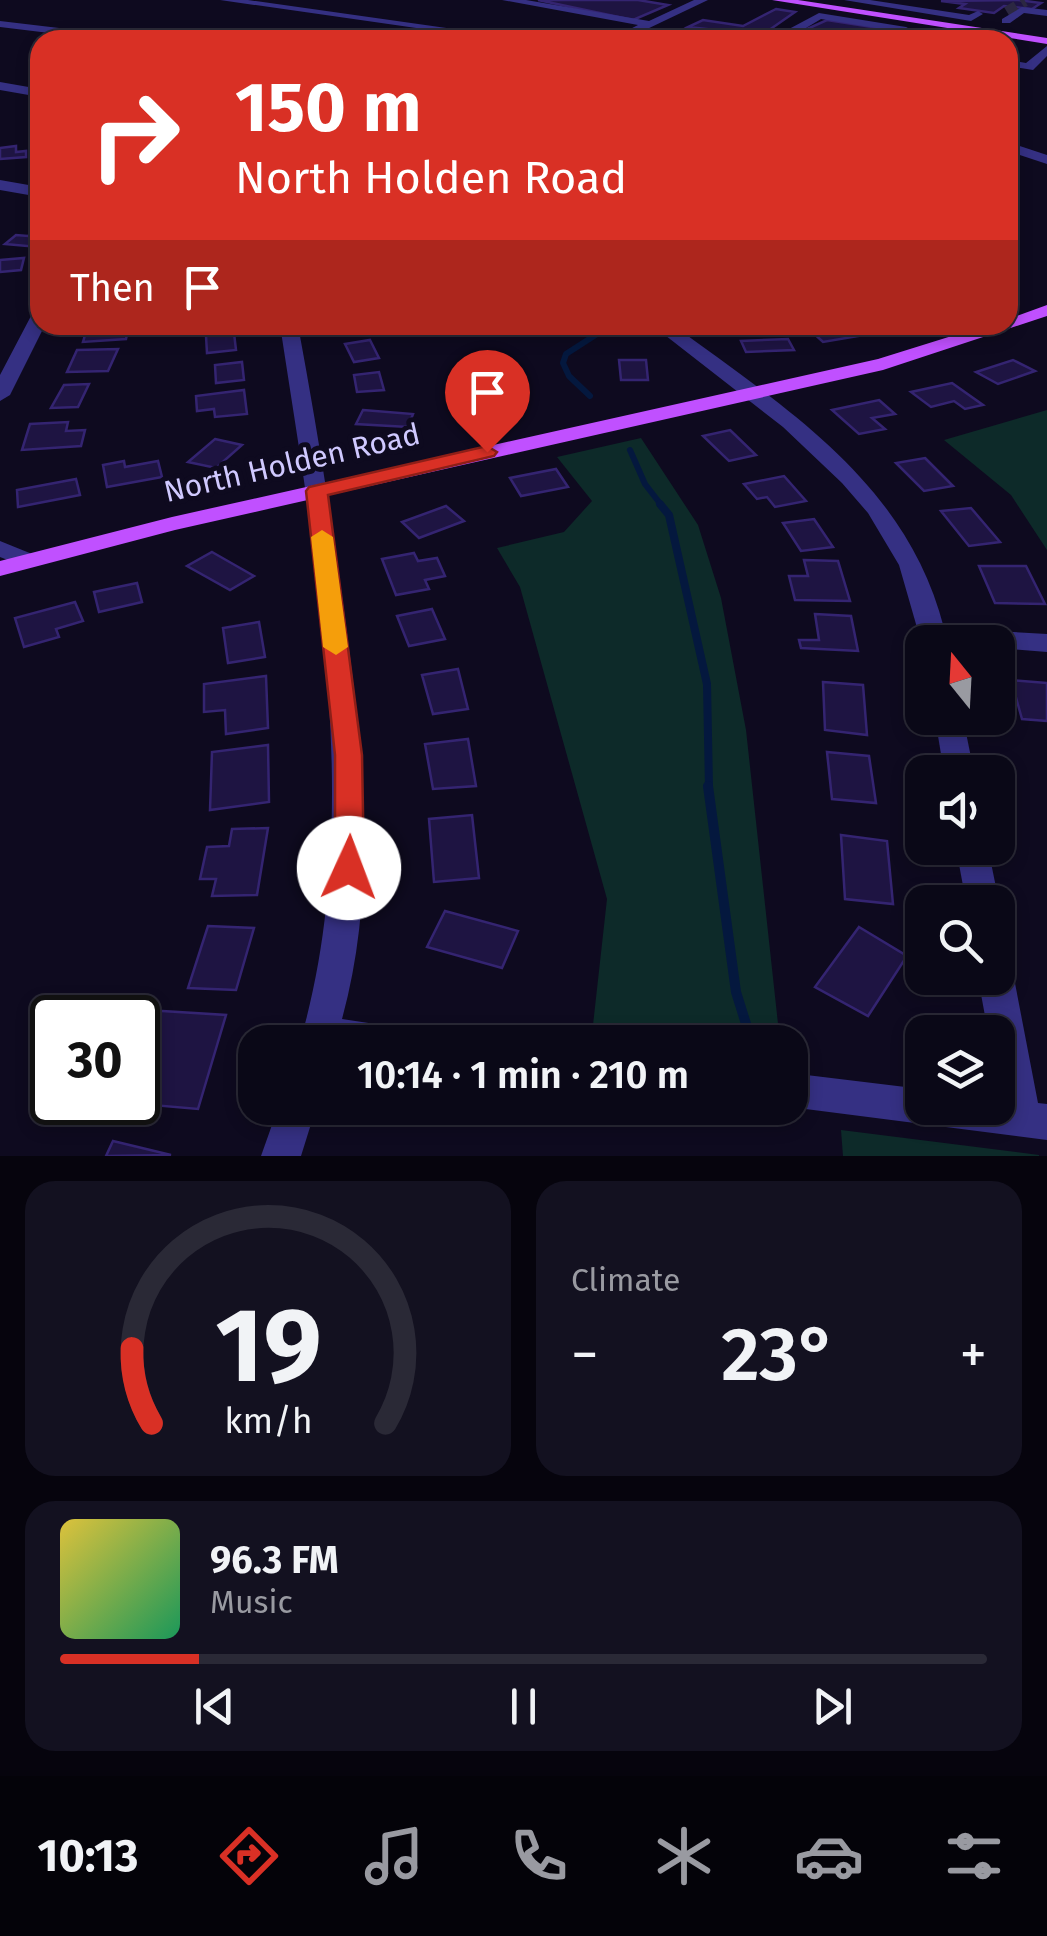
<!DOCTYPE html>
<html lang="en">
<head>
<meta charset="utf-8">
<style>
  :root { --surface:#0a0817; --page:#131120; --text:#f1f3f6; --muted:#999aa1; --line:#2a2936; --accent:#d93025 }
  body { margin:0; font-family:"Fira Sans",sans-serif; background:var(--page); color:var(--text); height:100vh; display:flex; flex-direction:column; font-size:38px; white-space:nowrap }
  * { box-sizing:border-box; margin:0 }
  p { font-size:32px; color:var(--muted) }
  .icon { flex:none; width:55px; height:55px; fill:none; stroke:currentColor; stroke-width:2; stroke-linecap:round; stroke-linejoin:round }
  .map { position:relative; height:1156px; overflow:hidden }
  .side { display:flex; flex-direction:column; gap:25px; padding:25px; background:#06040d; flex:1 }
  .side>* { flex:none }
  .top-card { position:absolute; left:30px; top:30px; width:988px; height:305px; border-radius:30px; box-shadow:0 5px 15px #0003,0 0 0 2px var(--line); background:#d93025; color:#fff; overflow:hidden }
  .needle { width:65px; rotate:342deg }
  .controls { position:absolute; left:905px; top:625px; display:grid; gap:20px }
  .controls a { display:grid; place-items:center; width:110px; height:110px; border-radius:20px; background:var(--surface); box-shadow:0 5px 15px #0003,0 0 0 2px var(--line); font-size:50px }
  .speed { position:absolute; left:30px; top:995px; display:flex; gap:20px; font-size:50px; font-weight:700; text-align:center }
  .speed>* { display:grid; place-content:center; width:130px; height:130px; border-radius:50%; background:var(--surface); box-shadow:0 5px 15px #0003,0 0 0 2px var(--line); line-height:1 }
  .speed .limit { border:5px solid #111; border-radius:15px; background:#fff; color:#111 }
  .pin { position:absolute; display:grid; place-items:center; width:85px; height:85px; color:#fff; margin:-102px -42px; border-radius:50% 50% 50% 0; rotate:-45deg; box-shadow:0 0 10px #0007 }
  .pin .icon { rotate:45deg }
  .me { position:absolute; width:110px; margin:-55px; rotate:2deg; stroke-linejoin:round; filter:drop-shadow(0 0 8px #0008) }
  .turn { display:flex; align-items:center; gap:35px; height:210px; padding:0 40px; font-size:45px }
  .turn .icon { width:130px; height:130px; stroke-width:2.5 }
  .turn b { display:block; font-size:70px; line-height:85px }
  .then { display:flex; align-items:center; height:95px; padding:0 40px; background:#0003; gap:20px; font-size:38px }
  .big { font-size:75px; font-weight:600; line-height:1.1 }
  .side .card { flex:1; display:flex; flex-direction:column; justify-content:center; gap:15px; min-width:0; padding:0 35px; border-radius:30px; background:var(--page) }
  .side .dial { align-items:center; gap:0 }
  .dial svg { height:260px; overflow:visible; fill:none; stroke:var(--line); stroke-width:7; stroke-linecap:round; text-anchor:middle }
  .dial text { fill:var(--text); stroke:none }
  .song { display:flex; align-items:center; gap:30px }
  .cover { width:120px; height:120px; border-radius:15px; background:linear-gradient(135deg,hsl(50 70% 55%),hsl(150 70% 35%)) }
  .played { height:10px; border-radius:5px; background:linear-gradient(90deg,var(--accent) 15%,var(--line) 15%) }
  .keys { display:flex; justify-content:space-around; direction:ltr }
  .heat { display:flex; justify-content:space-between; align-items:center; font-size:55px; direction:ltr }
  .side .tiles { flex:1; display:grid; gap:25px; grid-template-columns:1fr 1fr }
  .card:last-child { grid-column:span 2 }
  .trip { position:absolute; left:238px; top:1025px; width:570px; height:100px; border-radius:30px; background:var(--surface); box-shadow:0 5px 15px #0003,0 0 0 2px var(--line); font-weight:600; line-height:100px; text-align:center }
  .tabs { display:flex; height:160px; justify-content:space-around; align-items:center; background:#040309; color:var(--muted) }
  .tabs .icon { width:70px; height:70px }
  .tabs .current { color:var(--accent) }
  .tabs b { font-size:45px; color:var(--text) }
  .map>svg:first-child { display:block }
  .green { fill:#0d2a29 }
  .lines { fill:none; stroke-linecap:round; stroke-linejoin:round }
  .stream-far2 { stroke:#04183e; stroke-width:6 }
  .stream-far1 { stroke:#04183e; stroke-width:8 }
  .stream { stroke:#04183e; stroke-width:10 }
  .building { fill:#1e1442; stroke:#342471; stroke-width:2.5 }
  .minor-tunnel { stroke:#2b2741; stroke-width:11; stroke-dasharray:11 6; stroke-linecap:butt }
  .minor { fill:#353083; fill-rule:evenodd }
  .major { fill:#c050ff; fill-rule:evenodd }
  .route { fill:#d93025; stroke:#8d1f18; stroke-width:2.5 }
  .slow { fill:#f59e0b }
  .labels { text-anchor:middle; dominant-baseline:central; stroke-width:10; stroke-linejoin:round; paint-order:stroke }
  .street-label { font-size:30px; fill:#d0c9ff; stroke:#0e0a1f }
</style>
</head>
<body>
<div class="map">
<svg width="1047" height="1156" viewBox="0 0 1047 1156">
  <rect width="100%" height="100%" fill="#0e0a1f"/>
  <g class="green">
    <path d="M1047,410V550L1011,495L944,440Z"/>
    <path d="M641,438L698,525L721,598L746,730L780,1042H654L592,1034L607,899L520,587L497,548L564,532L592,501L557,457Z"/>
    <path d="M841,1130L1039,1155V1156H843Z"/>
  </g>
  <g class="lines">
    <g class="stream-far2">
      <path d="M590,396L569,376L563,363L566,354L611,325"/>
      <path d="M630,450L645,484L662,506"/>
    </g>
    <path class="stream-far1" d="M660,504L669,515L707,684L709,788"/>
    <path class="stream" d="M708,786L736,992L747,1027"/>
  </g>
  <g class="building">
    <path d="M538,0H638L668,5L633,20Z"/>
    <path d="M1018,0L1041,3L1032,9L1004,6L994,13L959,8L965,4L941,1Z"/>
    <path d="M776,9L795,12L762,35L688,27L703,20L743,26Z"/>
    <path d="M827,20L885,29L866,39L807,29Z"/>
    <path d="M16,146V152L26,151V157L0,159V148Z"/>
    <path d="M34,231L40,232L38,247L5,244L16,235L28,236Z"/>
    <path d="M24,258L21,270L0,272V260Z"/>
    <path d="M88,325H129L126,339L83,342Z"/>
    <path d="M838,325H851L864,335L823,342L811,331Z"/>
    <path d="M234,333L236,350L207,353L206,336Z"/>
    <path d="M788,339L794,350L746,352L741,341Z"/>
    <path d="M370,340L379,358L354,362L345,344Z"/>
    <path d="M118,349L108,371L67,372L77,350Z"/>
    <path d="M619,360H646L648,380H621Z"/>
    <path d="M1013,360L1035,371L998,384L976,372Z"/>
    <path d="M242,362L244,380L216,383L215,365Z"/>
    <path d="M379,372L384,390L357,392L354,375Z"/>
    <path d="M952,383L983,405L965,409L954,401L931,407L911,392Z"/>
    <path d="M89,384L78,407L51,408L64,385Z"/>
    <path d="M244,390L247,414L215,417L214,409L197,411L196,396Z"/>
    <path d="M504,393L514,406L472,414L462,401Z"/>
    <path d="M879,400L895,414L872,418L885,429L859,434L832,410Z"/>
    <path d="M363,410L413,414L408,427L356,424Z"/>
    <path d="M68,422L66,431L85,430L81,446L22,450L30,424Z"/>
    <path d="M730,430L756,455L729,461L703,436Z"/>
    <path d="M215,439L242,445L216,468L188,462Z"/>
    <path d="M925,458L953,486L924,491L896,463Z"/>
    <path d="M124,461L125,467L158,461L162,477L107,487L103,465Z"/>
    <path d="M556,469L568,487L521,496L510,478Z"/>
    <path d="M784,476L806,501L775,507L767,497L757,499L744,484Z"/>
    <path d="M76,479L80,495L18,507L17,490Z"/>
    <path d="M446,506L464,521L419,538L402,522Z"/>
    <path d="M971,508L1000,542L969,546L941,511Z"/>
    <path d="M814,519L833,547L801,551L783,523Z"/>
    <path d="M212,552L254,576L230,590L187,566Z"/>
    <path d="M414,553L418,561L437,558L445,576L425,580L429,589L396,595L382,559Z"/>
    <path d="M804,560L838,561L850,601L795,600L789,576H808Z"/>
    <path d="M979,566H1026L1045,604L995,603Z"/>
    <path d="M137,583L142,602L99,612L94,592Z"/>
    <path d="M75,602L83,621L56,629L59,637L24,647L15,618Z"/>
    <path d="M432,609L445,639L409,646L397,616Z"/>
    <path d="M815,614L851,616L858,651L801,648L799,640H819Z"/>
    <path d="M259,622L265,657L228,663L223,628Z"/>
    <path d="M458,669L468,709L433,714L422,675Z"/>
    <path d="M266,676L268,728L226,734L225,710L204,712V684Z"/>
    <path d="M1011,680L1047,683V721L1022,719Z"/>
    <path d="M823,682L863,685L867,735L825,730Z"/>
    <path d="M468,739L476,786L433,789L425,744Z"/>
    <path d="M268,745L269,802L210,810L212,752Z"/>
    <path d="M827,752L869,756L876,803L832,799Z"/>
    <path d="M472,815L479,878L434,882L429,819Z"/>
    <path d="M268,828L257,895L212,896L216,879H200L207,847L229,846L232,829Z"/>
    <path d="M841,835L887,841L893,904L845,899Z"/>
    <path d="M445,911L518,931L502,968L427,947Z"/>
    <path d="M208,926L254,928L236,990L188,988Z"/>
    <path d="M859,927L907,956L868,1016L815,987Z"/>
    <path d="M146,1010L226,1015L198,1109L140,1104L156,1054L138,1053V1034Z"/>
    <path d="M113,1141L171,1155L106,1156Z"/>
  </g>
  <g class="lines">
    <path class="minor-tunnel" d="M1007,12L1025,1"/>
    <g class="minor">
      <path d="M220,0H248L531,40H500Z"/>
      <path d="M502,0H526L649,21L694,0H708L624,40H609L638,25Z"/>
      <path d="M844,0H870L969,15L978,11L983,14L971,21Z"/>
      <path d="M1022,7L1047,10V16L1024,13L1010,23H1002V19Z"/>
      <path d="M819,13L906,27L912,30L906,33L821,19L806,28L866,40H840L789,29Z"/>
      <path d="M0,21L135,37L141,40H107L0,27Z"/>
      <path d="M1047,46V56L1033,70L1008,66V60L1026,63Z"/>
      <path d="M0,82L40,89V97L0,90Z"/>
      <path d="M1008,142L1047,155V164L1008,151Z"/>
      <path d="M0,180L40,187V197L0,190Z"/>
      <path d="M40,310V325H45L10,395L0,401V375L31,316Z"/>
      <path d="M280,325H298C316,423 332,520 345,618C363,752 378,888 342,1019L415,1030L420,1042H300C366,815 315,555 280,325Z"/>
      <path d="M652,325H673C787,409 907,483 944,628L1047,634V652L998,648V642L922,645L899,565L868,513L842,483L783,427Z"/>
      <path d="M0,541L37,556L40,561L28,568L0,557Z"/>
      <path d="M935,718H963L974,772H944Z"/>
      <path d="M956,848H988L999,902L998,904L966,902Z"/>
      <path d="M998,964L1008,967L1014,978L1038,1103L1047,1104V1140L790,1107V1073L922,1089V1108H998V1032H988L978,978H998Z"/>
      <path d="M278,1108H316L301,1156H261Z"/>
    </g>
    <g class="major">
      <path d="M772,0H798L1047,38V44Z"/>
      <path d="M1047,305V316L883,370L175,530L0,576V561L172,517L878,359L987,325H1008V319Z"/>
    </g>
  </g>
  <path class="route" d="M487,446L497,452L494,456L328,495L362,755L364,868L360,877L349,880L339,877L335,868V755L306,491L309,487Z"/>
  <path class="slow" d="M322,530L333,537L348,647L336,655L323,647L311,537Z"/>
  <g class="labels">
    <g class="street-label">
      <text transform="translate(292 463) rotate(-13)">North Holden Road</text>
    </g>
  </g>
</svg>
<div class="controls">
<a><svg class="needle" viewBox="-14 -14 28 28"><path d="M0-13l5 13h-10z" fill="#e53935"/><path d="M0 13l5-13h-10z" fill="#999aa1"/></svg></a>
<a><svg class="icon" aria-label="sound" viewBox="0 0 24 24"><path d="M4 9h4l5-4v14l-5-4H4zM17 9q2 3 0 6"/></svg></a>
<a><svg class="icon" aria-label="search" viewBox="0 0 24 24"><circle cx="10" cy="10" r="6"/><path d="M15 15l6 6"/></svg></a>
<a><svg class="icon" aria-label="layers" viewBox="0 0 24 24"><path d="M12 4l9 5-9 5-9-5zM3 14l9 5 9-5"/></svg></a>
</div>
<div class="speed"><div class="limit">30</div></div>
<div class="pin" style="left:487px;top:452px;background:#d93025"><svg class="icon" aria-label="arrive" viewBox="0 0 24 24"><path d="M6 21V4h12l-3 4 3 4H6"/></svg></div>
<svg class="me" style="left:349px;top:868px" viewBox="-20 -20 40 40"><circle r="19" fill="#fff"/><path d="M0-13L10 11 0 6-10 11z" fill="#d93025"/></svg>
<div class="trip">10:14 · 1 min · 210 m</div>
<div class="top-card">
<div class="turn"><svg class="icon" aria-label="right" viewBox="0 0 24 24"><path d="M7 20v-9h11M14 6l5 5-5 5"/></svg><div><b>150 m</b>North Holden Road</div></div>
<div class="then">Then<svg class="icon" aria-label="arrive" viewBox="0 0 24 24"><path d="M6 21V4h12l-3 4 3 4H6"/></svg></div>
</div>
</div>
<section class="side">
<div class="tiles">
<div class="card dial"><svg viewBox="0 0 100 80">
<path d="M14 69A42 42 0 1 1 86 69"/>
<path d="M14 69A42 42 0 0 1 8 46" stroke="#d93025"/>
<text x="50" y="56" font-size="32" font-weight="700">19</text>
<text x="50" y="72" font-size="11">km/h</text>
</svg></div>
<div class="card"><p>Climate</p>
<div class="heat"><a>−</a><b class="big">23°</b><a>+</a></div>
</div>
<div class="card">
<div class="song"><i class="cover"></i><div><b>96.3 FM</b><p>Music</p></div></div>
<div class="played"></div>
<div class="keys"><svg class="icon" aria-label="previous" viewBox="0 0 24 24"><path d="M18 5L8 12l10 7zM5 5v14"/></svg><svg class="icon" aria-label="pause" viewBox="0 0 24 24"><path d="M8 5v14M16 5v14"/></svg><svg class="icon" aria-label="next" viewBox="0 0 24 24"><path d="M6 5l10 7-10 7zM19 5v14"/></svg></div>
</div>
</div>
</section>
<nav class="tabs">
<b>10:13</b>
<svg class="icon current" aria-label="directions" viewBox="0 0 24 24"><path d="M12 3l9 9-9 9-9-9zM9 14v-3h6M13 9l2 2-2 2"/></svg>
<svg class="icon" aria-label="music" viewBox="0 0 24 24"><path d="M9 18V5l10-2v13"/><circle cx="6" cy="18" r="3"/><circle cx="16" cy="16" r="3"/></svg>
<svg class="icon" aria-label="phone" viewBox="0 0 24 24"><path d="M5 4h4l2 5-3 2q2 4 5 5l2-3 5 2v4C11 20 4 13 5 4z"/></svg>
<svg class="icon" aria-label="climate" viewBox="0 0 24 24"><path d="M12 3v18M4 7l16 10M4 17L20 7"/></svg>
<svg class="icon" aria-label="car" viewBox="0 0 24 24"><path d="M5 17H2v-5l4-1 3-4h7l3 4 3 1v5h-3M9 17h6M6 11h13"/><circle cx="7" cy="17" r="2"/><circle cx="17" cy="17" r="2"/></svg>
<svg class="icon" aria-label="filters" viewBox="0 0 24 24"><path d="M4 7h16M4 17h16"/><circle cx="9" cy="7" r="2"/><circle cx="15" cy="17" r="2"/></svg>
</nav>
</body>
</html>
